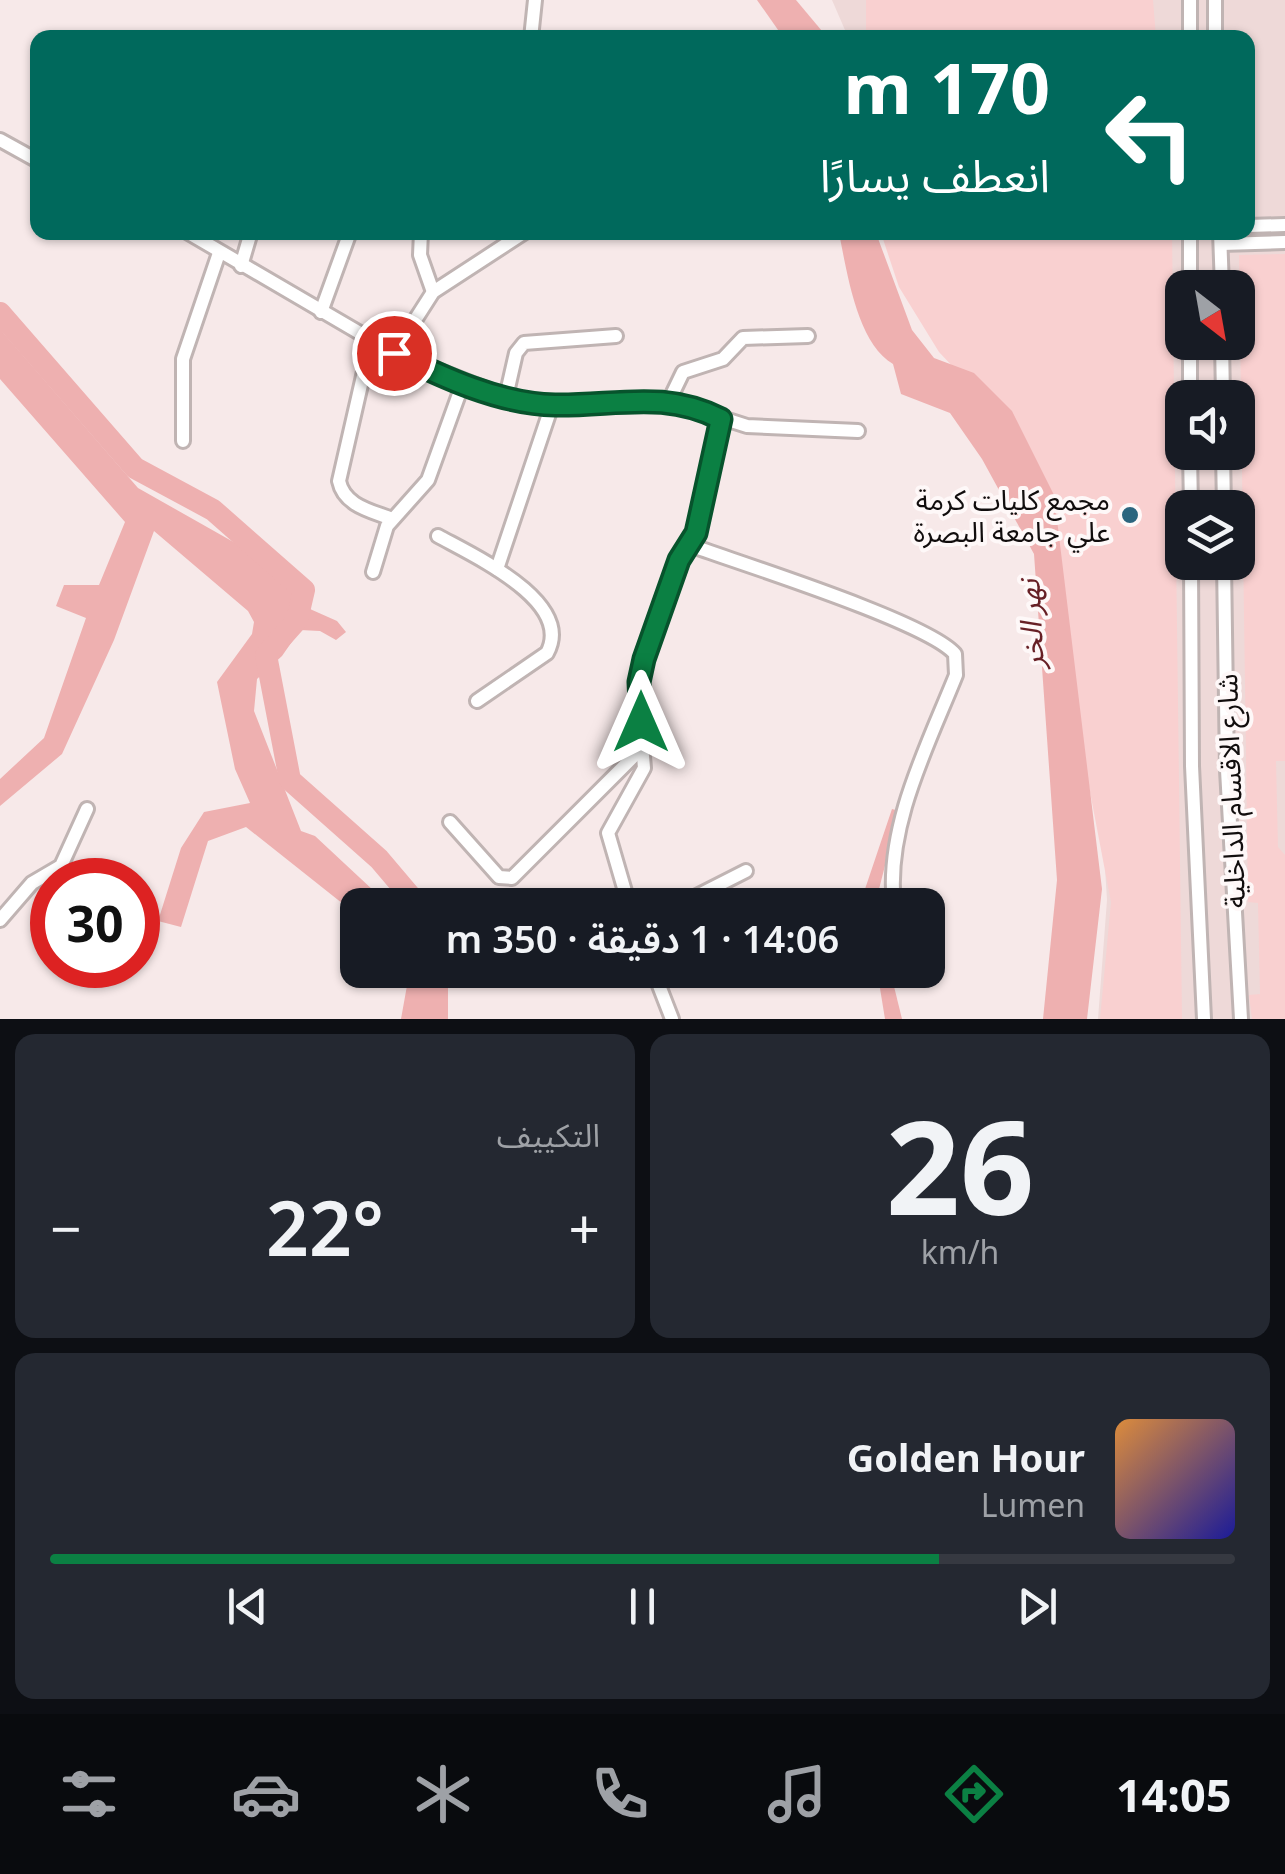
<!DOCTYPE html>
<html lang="ar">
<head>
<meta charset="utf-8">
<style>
  :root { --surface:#171b24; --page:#242831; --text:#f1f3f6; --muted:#9ea1a6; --line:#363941; --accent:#0b8043 }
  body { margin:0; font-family:"Noto Sans","Noto Sans Arabic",sans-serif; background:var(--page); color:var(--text); direction:rtl; height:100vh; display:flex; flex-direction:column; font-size:38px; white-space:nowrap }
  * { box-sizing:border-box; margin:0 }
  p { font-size:32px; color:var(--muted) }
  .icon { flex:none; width:55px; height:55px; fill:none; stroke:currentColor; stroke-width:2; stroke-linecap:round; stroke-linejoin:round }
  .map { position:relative; height:1019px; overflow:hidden; direction:ltr }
  .panel { display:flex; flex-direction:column; gap:15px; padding:15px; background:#0d0f14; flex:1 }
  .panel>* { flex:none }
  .banner { position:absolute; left:30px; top:30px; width:1225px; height:210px; border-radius:20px; box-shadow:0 2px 8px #0004; direction:rtl; background:#00695c; color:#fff; overflow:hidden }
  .needle { width:65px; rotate:149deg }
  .buttons { position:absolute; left:1165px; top:270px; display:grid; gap:20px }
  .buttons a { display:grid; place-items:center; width:90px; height:90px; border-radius:20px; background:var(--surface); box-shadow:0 2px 8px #0004; font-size:50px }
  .speed { position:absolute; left:30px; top:858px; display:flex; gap:20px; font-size:50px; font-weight:700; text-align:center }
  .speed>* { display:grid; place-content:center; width:130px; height:130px; border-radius:50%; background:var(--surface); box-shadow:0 2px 8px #0004; line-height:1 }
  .speed .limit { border:15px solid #d22; background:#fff; color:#111 }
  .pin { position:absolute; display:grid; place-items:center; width:85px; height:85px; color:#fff; margin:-42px; border:5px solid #fff; border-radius:50%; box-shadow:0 2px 10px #0007 }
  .me { position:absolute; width:110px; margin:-55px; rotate:0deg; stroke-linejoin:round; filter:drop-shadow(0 0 8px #0008) }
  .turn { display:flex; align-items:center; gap:35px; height:210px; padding:0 40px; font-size:45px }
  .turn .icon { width:130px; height:130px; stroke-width:2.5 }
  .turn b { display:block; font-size:70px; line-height:85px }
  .big { font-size:75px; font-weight:600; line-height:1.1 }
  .panel .card { flex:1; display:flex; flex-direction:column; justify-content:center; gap:15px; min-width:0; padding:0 35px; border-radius:20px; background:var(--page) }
  .panel .dial { align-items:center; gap:0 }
  .dial b { font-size:130px; line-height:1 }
  .song { display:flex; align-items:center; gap:30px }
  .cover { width:120px; height:120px; border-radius:15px; background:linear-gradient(135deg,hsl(30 70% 55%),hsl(240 70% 35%)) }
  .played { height:10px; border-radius:5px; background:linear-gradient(90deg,var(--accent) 75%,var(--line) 75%) }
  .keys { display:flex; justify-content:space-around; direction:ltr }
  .heat { display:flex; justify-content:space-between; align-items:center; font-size:55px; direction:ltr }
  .panel .tiles { flex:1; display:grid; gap:15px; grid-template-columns:1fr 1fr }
  .card:last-child { grid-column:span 2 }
  .trip { position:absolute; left:340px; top:888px; width:605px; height:100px; border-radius:20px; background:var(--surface); box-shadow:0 2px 8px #0004; font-weight:600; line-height:100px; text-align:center; direction:rtl }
  .menu { display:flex; height:160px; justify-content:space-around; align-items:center; background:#090b0e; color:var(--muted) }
  .menu .icon { width:70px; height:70px }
  .menu .active { color:var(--accent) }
  .menu b { font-size:45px; color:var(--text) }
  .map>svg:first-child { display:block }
  .built { fill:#eed9d8; fill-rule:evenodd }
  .green { fill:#f9d0d0 }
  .water { fill:#eeb0b0 }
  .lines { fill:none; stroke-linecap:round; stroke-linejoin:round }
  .river { stroke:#eeb0b0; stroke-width:22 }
  .minor-casing { stroke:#c0b4b3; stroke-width:18 }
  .minor { stroke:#fff; stroke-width:12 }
  .route-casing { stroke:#07532c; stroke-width:25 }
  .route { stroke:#0b8043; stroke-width:18 }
  .poi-dot { fill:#2b657e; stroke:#fef8f8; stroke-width:4 }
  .labels { text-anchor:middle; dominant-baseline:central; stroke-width:8; stroke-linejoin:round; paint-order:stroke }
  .poi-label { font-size:28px; fill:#110d0d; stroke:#fef8f8; text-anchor:end }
  .street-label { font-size:28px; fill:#110d0d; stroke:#fef8f8 }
  .water-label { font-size:30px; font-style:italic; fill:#671f25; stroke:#fef8f8 }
</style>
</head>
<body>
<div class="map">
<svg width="1285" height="1019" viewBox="0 0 1285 1019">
  <rect width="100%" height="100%" fill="#f7e9e9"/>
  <path class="built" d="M832,0H1285V1019H1098L1107,900L1095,707L920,233L1248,232V38L848,37ZM1182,288H1238V342H1182ZM1182,398H1238V452H1182ZM1182,508H1238V562H1182Z"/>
  <g class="green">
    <path d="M866,0H1153L1156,37H866Z"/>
    <path d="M881,233H1172L1182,1019H1100L1111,902L1023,441L939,352L899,287Z"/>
    <path d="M1285,254V761H1276L1278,847L1285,855V1019H1252L1249,995L1260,994L1258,903L1248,902L1239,255Z"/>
  </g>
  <g class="water">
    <path d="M757,0H796L827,37H783Z"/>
    <path d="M839,233H876L912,330L934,358L974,373L1012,411L1054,495L1102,889L1087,1019H1043L1057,880L1034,554L982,459L950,413L901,394L893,364C857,343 847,272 839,233Z"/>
    <path d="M0,329L138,488L237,544L310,609L337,621L346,632L336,640L320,631L300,630L282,656L257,679L254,711L301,831L315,836L389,905H358L357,915L246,827L208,841L181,927L158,921L181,848L204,812L250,803L235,769L217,682L252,634L254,622L248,611L154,531L114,640L62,754L0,806V779L44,738L86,618L56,606L64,585H99L125,522L0,379Z"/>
    <path d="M892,809L899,811L878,893L879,905H866L864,892Z"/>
    <path d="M405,970H430L432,1019H401L408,980Z"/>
    <path d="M877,970H890L902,1019H885Z"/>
  </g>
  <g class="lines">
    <g class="river">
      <path d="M0,313L135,468L213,510L304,590L297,620L266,655L290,780L379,859L418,905"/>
      <path d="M437,970V1019"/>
    </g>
    <defs>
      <g id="minor">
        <path d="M1190,0V38"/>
        <path d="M1215,0V38"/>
        <path d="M531,38L535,0"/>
        <path d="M0,140L38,161"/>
        <path d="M1248,226L1285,225"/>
        <path d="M187,232L394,353L506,397L552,405L669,401L747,426L858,431"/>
        <path d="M421,232L420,255L433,292"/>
        <path d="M1190,232V288"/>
        <path d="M1220,232L1222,288"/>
        <path d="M1221,244L1285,242"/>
        <path d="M241,266L251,232"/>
        <path d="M321,312L350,232"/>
        <path d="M371,341L339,481C344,506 372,511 392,519"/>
        <path d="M1190,342V398"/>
        <path d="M1222,342L1223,398"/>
        <path d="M394,353L433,292L525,232"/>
        <path d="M506,397L516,353L524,343L616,336"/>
        <path d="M669,401L683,372L723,359L743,338L808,336"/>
        <path d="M183,441V359L219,253"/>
        <path d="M1190,452L1191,508"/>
        <path d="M1223,452L1224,508"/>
        <path d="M438,536C474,556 575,602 547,653L477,701"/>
        <path d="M690,545C739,563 928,622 955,654L956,675C928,745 885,827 894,905"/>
        <path d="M1191,562L1192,766L1204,1019"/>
        <path d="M1224,562L1227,770L1241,1019"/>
        <path d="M497,569L552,405"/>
        <path d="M373,572L387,526L428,480L463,383"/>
        <path d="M450,822L499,877L512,878L644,746"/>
        <path d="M629,905L608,833L644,768L638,697L642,669L679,560L696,533L721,419"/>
        <path d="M679,905L746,871"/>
        <path d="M0,920L32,883L61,866L87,809"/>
        <path d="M653,970L672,1019"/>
      </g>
    </defs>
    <use href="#minor" class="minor-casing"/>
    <use href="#minor" class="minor"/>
  </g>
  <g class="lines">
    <defs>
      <path id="route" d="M394,353C442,377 500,404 555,405C616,406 664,390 721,419L696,533L679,560L644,659L639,682L641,722"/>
    </defs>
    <use href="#route" class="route-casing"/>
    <use href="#route" class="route"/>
  </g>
  <circle class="poi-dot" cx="1130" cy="515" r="10"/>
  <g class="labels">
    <g class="poi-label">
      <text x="1110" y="499">مجمع كليات كرمة<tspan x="1110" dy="32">علي جامعة البصرة</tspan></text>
    </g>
    <g class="street-label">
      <text transform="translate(1230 791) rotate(-92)">شارع الاقسام الداخلية</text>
    </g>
    <g class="water-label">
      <text transform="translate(1030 624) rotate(-93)">نهر الخر</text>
    </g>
  </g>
</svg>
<div class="buttons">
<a><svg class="needle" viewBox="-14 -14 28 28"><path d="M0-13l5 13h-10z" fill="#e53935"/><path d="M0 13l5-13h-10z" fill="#9ea1a6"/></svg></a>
<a><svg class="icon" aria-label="sound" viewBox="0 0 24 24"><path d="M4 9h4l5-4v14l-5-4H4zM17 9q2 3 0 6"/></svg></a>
<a><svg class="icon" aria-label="layers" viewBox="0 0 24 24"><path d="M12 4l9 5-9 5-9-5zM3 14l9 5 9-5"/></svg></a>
</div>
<div class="speed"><div class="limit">30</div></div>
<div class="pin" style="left:394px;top:353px;background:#d93025"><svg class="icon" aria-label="arrive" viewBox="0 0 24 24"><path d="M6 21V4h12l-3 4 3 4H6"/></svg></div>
<svg class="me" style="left:641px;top:722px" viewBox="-20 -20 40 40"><path d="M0-17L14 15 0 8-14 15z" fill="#0b8043" stroke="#fff" stroke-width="4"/></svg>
<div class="trip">14:06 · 1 دقيقة · 350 m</div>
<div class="banner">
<div class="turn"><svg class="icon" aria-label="left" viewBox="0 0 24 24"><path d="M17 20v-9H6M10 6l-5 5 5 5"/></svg><div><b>170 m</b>انعطف يسارًا</div></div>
</div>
</div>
<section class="panel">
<div class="tiles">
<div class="card dial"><b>26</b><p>km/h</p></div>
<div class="card"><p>التكييف</p>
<div class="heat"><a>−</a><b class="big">22°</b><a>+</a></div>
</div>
<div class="card">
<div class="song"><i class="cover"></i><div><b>Golden Hour</b><p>Lumen</p></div></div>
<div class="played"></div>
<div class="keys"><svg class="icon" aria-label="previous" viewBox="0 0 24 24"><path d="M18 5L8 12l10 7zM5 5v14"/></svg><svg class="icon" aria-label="pause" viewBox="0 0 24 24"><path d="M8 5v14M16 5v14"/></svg><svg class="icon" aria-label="next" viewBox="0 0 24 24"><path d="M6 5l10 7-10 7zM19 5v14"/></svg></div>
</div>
</div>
</section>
<nav class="menu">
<b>14:05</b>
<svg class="icon active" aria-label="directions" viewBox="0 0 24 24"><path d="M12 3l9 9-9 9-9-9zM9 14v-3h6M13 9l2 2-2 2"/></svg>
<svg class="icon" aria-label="music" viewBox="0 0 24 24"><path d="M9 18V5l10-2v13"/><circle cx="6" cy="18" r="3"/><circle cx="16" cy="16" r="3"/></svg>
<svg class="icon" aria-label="phone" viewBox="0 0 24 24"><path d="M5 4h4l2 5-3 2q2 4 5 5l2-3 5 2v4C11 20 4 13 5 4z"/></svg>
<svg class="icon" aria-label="climate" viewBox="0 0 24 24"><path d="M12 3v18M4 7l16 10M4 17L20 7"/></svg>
<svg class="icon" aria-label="car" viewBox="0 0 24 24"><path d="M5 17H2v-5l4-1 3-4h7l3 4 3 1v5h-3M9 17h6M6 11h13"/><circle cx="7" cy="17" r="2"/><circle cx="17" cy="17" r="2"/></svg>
<svg class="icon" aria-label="filters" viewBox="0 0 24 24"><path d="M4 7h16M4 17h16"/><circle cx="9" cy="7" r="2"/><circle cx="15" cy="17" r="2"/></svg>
</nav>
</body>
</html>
